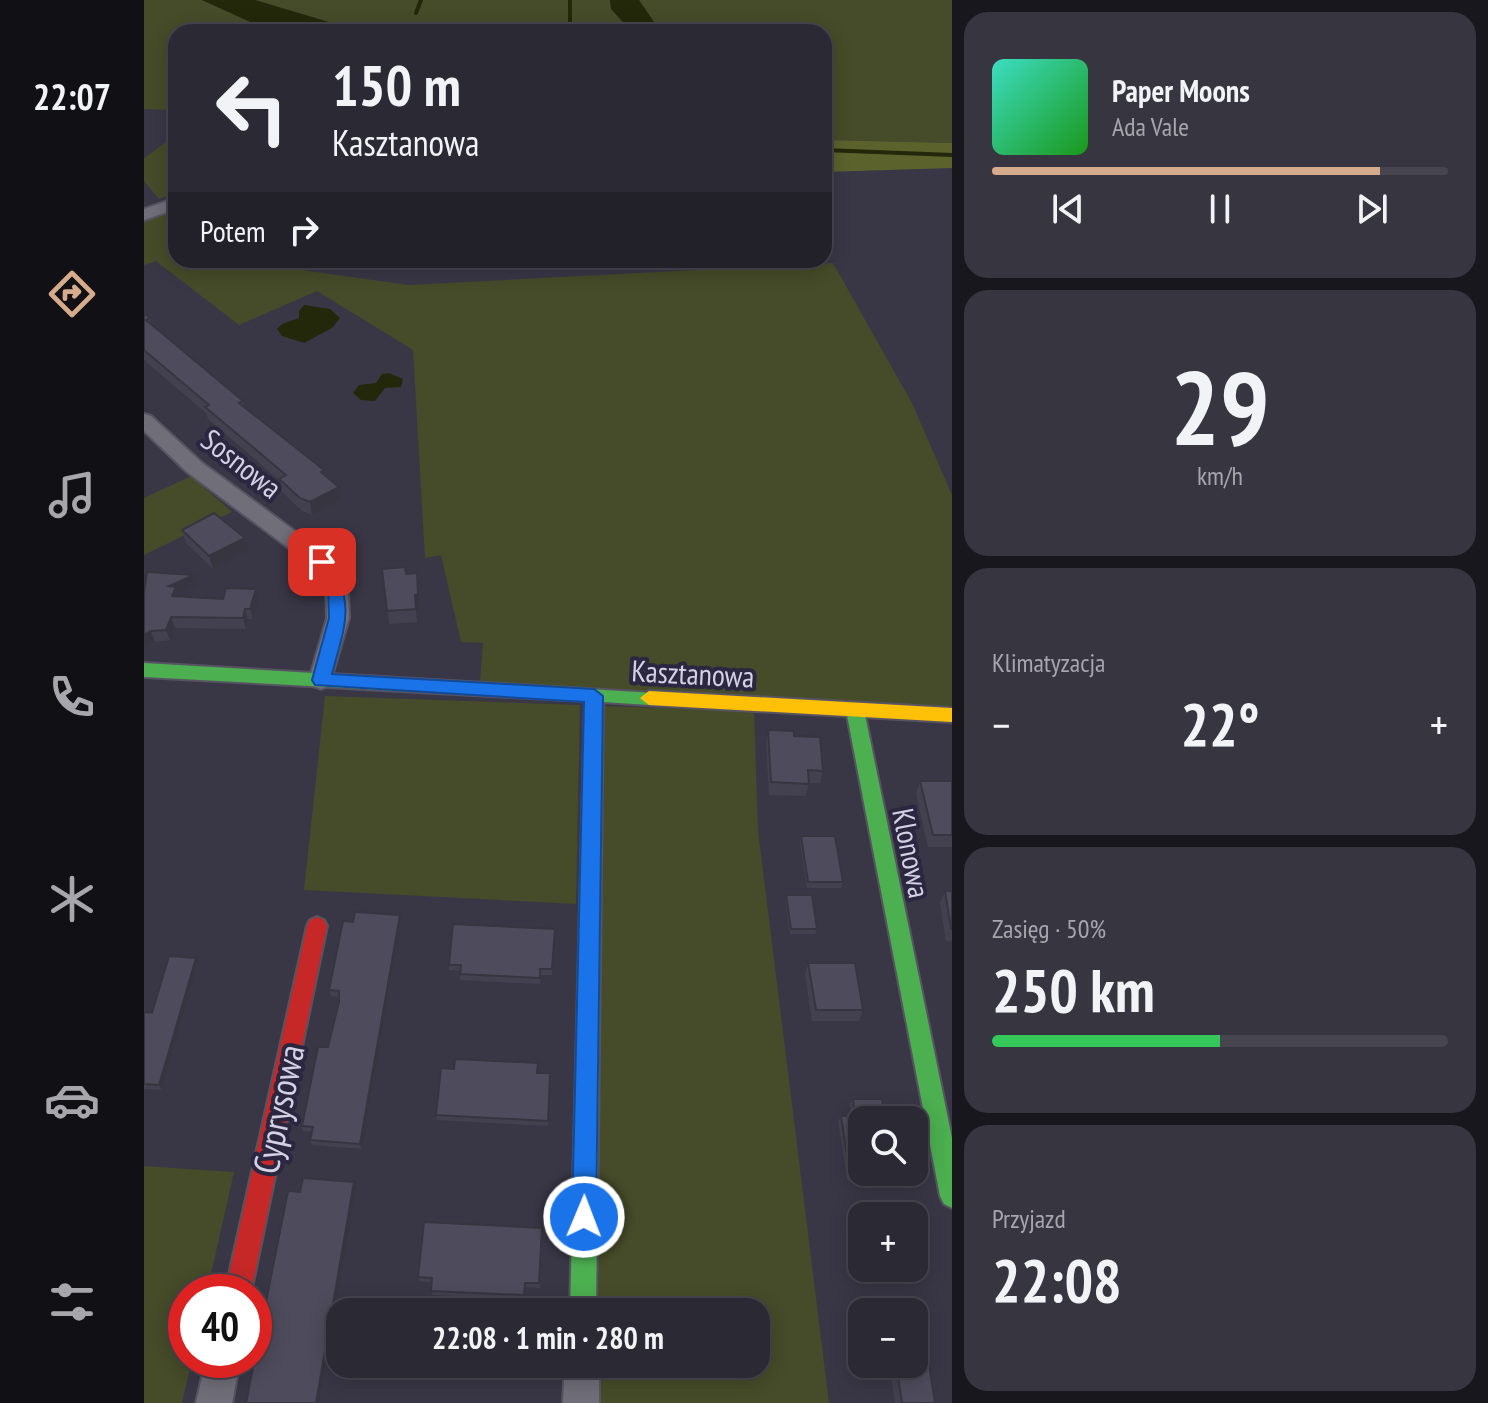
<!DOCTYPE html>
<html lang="pl">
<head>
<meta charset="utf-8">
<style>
  :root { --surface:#2b2934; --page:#373540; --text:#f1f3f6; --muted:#a6a6ac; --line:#47454f; --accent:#d6ab8b }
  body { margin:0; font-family:"PT Sans Narrow",sans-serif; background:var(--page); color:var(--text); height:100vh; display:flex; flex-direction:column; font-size:30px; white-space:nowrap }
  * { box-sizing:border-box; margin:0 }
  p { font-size:26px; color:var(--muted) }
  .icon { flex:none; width:44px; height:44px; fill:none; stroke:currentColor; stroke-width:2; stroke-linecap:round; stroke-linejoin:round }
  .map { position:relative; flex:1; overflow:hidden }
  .details { display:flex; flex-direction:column; gap:12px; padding:12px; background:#18171d; width:536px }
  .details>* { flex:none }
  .hud { position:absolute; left:24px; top:24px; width:664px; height:244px; border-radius:24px; box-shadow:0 4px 20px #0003,0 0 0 2px var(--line); background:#2b2934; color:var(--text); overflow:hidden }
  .buttons { position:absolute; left:704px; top:1106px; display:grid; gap:16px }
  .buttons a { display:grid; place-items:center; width:80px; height:80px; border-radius:16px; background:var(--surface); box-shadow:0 4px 20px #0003,0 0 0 2px var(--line); font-size:40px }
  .speed { position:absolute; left:24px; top:1274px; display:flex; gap:16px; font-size:40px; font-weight:700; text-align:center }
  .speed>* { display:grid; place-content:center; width:104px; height:104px; border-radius:50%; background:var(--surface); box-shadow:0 4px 20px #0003,0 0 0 2px var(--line); line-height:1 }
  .speed .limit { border:12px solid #d22; background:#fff; color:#111 }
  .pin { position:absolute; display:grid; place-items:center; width:68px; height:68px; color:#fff; margin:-34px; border-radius:16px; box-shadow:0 4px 12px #0006 }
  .me { position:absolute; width:88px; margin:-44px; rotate:1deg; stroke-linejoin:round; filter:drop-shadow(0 0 6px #0008) }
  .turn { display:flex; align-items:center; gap:28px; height:168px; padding:0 32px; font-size:36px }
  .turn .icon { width:104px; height:104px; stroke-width:2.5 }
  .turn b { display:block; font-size:56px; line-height:68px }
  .then { display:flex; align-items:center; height:76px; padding:0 32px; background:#0003; gap:16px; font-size:30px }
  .big { font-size:60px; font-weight:700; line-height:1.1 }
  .details .card { flex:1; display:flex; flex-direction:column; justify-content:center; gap:12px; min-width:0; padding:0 28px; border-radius:24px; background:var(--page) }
  .details .dial { align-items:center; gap:0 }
  .dial b { font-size:104px; line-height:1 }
  .song { display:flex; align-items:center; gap:24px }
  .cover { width:96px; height:96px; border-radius:12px; background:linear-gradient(135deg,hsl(170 70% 55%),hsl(120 70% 35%)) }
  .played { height:8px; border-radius:4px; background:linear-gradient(90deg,var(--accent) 85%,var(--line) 85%) }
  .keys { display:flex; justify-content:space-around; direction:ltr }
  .heat { display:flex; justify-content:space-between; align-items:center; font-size:44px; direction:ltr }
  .charge { height:12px; border-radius:6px; background:linear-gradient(90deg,#34c759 50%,var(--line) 0) }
  .trip { position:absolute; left:182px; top:1298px; width:444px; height:80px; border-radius:24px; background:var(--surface); box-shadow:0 4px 20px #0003,0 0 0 2px var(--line); font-weight:700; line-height:80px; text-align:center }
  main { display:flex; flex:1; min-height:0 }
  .tabs { display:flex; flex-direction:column; width:144px; justify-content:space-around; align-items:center; background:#111015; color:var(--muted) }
  .tabs .icon { width:56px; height:56px }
  .tabs .active { color:var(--accent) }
  .tabs b { font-size:36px; color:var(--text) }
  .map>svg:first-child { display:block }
  .green { fill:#464b29 }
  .forest { fill:#5b622c }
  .water { fill:#24280a }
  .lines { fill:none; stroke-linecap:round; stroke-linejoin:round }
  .stream { stroke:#24280a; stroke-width:4 }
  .street-casing { stroke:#565461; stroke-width:4 }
  .fast-casing { stroke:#565461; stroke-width:4 }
  .slow-casing { stroke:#565461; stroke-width:4 }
  .jam-casing { stroke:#565461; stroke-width:4 }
  .street { fill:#6f6e79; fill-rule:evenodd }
  .fast { fill:#4caf50; fill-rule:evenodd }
  .slow { fill:#ffc107; fill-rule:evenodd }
  .jam { fill:#c62828; fill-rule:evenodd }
  .wall { fill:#43414f }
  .shaded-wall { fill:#373540 }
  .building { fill:#4e4c5c; stroke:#373540; stroke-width:2 }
  .route { fill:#1a73e8; stroke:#114b97; stroke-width:2 }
  .labels { text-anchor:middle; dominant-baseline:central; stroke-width:8; stroke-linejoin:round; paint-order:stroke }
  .street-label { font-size:30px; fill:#d3d1e3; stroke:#2b2741 }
  .near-street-label { font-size:36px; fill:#d3d1e3; stroke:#2b2741 }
</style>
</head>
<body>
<main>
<nav class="tabs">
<b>22:07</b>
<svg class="icon active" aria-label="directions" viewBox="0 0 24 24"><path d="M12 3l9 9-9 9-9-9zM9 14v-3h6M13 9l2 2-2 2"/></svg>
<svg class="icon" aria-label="music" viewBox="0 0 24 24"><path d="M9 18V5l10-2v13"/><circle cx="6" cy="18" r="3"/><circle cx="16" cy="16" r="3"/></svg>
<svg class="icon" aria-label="phone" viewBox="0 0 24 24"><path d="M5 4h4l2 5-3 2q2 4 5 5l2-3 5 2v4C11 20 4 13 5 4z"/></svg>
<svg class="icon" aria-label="climate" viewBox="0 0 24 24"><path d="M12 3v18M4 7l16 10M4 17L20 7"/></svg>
<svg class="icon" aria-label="car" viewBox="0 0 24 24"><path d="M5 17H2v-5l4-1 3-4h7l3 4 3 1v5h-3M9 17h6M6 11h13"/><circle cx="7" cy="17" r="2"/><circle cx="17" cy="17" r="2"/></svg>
<svg class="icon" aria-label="filters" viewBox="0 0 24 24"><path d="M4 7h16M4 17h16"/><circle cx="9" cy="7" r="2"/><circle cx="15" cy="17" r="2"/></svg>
</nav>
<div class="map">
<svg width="808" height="1403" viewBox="0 0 808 1403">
  <rect width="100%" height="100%" fill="#393746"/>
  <g class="green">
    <path d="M0,0H58L113,25L140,32H32V110L0,109Z"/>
    <path d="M111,0H466L467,9L488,32H218Z"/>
    <path d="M495,0H808V143L680,140V32H524L510,22Z"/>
    <path d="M32,135V193L15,199L0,181V158Z"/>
    <path d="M32,208V260H85L265,285L689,263L768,403L808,495V708L336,682L339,643L317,642L297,555L281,558L269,350L173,291L95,325L12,261L0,265V220Z"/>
    <path d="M47,476L88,512L0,555V498Z"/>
    <path d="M181,696L436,705L432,904L160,890Z"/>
    <path d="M459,706L610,711L614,830L685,1403H450L451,1364H612V1312H451Z"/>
    <path d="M0,1166L90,1172L63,1292H42V1360H48L38,1403H0Z"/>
  </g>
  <path class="forest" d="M680,140L808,143V168L680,172Z"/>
  <g class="water">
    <path d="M58,0H111L218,32H140L113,25Z"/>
    <path d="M466,0H495L510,22L524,32H488L467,9Z"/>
    <path d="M160,305L186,309L196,318L188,328L160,343L138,336L133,329L138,324L155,318V311Z"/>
    <path d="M245,373L259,379L257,387L241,388L231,401L217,400L209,393L215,385L232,383L238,374Z"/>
  </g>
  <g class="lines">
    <g class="stream">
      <path d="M426,0V25"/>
      <path d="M272,13L277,0"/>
      <path d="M680,150L808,155"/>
    </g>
    <defs>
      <g id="street">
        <path d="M32,198V209L0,220V209Z"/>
        <path d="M0,414L7,416L57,462L186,557L204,589L205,618L185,686L177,689L169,686L165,680L183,618L182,589L170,567L43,472L0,431Z"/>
        <path d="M62,1360H96L88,1403H52Z"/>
        <path d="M421,1364H455V1403H419Z"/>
      </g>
      <g id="fast">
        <path d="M0,663L511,693L514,698L505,705L459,702L452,1312H426L441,701L0,677Z"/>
        <path d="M711,703L717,705L720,710L808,1138V1208L800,1204L796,1196L702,710L705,705Z"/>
      </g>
      <path id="slow" d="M505,691L808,708V722L505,705L496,698Z"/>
      <path id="jam" d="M173,917L180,920L183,926L107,1292H81L163,926L166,920Z"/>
    </defs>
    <use href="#street" class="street-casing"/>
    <use href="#fast" class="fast-casing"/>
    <use href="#slow" class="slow-casing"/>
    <use href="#jam" class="jam-casing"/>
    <use href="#street" class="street"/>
    <use href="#fast" class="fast"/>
    <use href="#slow" class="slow"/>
    <use href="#jam" class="jam"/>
  </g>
  <g class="wall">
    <path d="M0,313L6,318L8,326L99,401L100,407L181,475L197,500L168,515L158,511L138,492L136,481L64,419L62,413L0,360Z"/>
    <path d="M38,530L104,551L69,569L42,543Z"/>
    <path d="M238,569L262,574L275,607L273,608V622L245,624Z"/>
    <path d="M50,575L53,585L34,594L35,597L79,599L114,600L109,619H104L102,629L31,628L26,640L11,642L0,647V593Z"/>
    <path d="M624,730L650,736L679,771L676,783H665L662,796L625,795L622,742Z"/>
    <path d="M776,781H808V847H784L772,794Z"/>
    <path d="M657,836L699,882L697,888H663L656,842Z"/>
    <path d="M801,891H808V941H802L796,903Z"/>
    <path d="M642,895L673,929L671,934H646L641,901Z"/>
    <path d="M257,921L218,1149L168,1145L166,1140L168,1132L159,1131L158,1126L184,1047L195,997L187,996L185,990L209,922Z"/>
    <path d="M411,929L408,975H396V984L316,980V971L305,970V965Z"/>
    <path d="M664,963L719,1010L715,1021H668L661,974Z"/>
    <path d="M54,964L18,1090L0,1089V1012L8,1013Z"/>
    <path d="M393,1073H406L404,1126L293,1120L292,1115Z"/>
    <path d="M709,1099L718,1120L727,1178L721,1186H712L703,1179L694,1121L697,1116H708L706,1104Z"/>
    <path d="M398,1228L396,1288L381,1287L380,1299L288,1295V1282L275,1281L274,1277Z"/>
    <path d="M746,1364H770L791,1403H751L745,1366Z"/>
  </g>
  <g class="shaded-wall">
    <path d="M195,487L197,500L168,515L166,502Z"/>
    <path d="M101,538L104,551L69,569L65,556Z"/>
    <path d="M273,573L275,607L273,608V622L271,595Z"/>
    <path d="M50,575L53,585L34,594L35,597L31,607L25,586Z"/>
    <path d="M112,589L114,600L109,619L106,609Z"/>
    <path d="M101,609L104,619L102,629L99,618Z"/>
    <path d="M27,617L31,628L26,640L22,630Z"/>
    <path d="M7,631L11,642L0,647V635Z"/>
    <path d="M256,915L257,921L218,1149L216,1144Z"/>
    <path d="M52,958L54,964L18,1090L15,1085Z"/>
    <path d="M210,1182L212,1187L175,1403H172Z"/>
  </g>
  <g class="building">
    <path d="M0,313L6,318L2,320L99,401L95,403L180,470L177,472L195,487L166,502L156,498L135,479L142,475L61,407L65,405L0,350Z"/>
    <path d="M70,513L101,538L65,556L38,530Z"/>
    <path d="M261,567L262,574L273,573L274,594L271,595L272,609L243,611L238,569Z"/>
    <path d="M3,572L50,575L25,586L32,587L28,596L79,599L82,588L112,589L106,609H101L99,618L27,617L22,630L7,631L0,635V593Z"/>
    <path d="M624,730L650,731V736L676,737L679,771L664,770L665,784L627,782Z"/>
    <path d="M776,781H808V835H789Z"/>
    <path d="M657,836H691L699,882H664Z"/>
    <path d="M801,891H808V929H807Z"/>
    <path d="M642,895H668L673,929H647Z"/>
    <path d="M211,912L256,915L216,1144L166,1140L169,1127L158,1126L174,1047H184L195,1002V991L185,990L199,921L209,922Z"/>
    <path d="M309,924L411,929L408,969H396V978L316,974L317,965H305Z"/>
    <path d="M25,956L52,958L15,1085L0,1084V1012L8,1013Z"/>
    <path d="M664,963H711L719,1010H672Z"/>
    <path d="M311,1059L394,1063L393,1073H406L404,1121L292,1115L297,1068L310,1069Z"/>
    <path d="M709,1099H738L741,1120H718V1172H729V1173L723,1181H714L706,1174L697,1116H711Z"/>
    <path d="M159,1178L210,1182L172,1403H102L144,1191L156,1192Z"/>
    <path d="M280,1222L398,1228L395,1283H381L380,1295L287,1291L288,1278L274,1277Z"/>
    <path d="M770,1358H784L791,1403H758L752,1364H770Z"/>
  </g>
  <path class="route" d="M178,557L184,558C212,606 201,624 188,674L450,689L459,696L452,1217L449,1226L440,1230L432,1226L428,1217L440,702L171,685L168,680L185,618L184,589L170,562Z"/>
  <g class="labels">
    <g class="street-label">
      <text transform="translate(98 463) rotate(38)">Sosnowa</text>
      <text transform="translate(549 673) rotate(3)">Kasztanowa</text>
      <text transform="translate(768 853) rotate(79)">Klonowa</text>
    </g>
    <g class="near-street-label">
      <text transform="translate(134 1109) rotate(-78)">Cyprysowa</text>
    </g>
  </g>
</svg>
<div class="buttons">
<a><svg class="icon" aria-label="search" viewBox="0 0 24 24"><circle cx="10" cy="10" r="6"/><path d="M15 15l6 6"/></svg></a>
<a>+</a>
<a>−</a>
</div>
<div class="speed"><div class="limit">40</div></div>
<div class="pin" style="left:178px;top:562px;background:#d93025"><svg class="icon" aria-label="arrive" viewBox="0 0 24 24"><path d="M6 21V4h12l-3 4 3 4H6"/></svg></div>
<svg class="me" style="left:440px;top:1217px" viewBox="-20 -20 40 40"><circle r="17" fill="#1a73e8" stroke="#fff" stroke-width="3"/><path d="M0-11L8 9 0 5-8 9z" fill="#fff"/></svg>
<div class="trip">22:08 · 1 min · 280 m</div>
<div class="hud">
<div class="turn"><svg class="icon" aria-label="left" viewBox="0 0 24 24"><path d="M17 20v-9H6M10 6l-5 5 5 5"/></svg><div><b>150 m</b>Kasztanowa</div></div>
<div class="then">Potem<svg class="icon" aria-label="right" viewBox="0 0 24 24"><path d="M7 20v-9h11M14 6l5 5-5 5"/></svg></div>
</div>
</div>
<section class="details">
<div class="card">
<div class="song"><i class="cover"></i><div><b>Paper Moons</b><p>Ada Vale</p></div></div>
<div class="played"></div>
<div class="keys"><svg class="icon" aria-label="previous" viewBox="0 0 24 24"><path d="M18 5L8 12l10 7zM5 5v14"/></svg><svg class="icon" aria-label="pause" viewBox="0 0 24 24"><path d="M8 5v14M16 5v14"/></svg><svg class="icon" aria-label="next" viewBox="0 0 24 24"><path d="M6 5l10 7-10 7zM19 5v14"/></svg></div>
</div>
<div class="card dial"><b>29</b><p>km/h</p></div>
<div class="card"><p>Klimatyzacja</p>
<div class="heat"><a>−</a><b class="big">22°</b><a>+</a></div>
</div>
<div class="card"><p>Zasięg · 50%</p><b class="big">250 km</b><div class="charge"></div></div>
<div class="card"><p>Przyjazd</p><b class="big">22:08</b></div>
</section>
</main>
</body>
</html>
